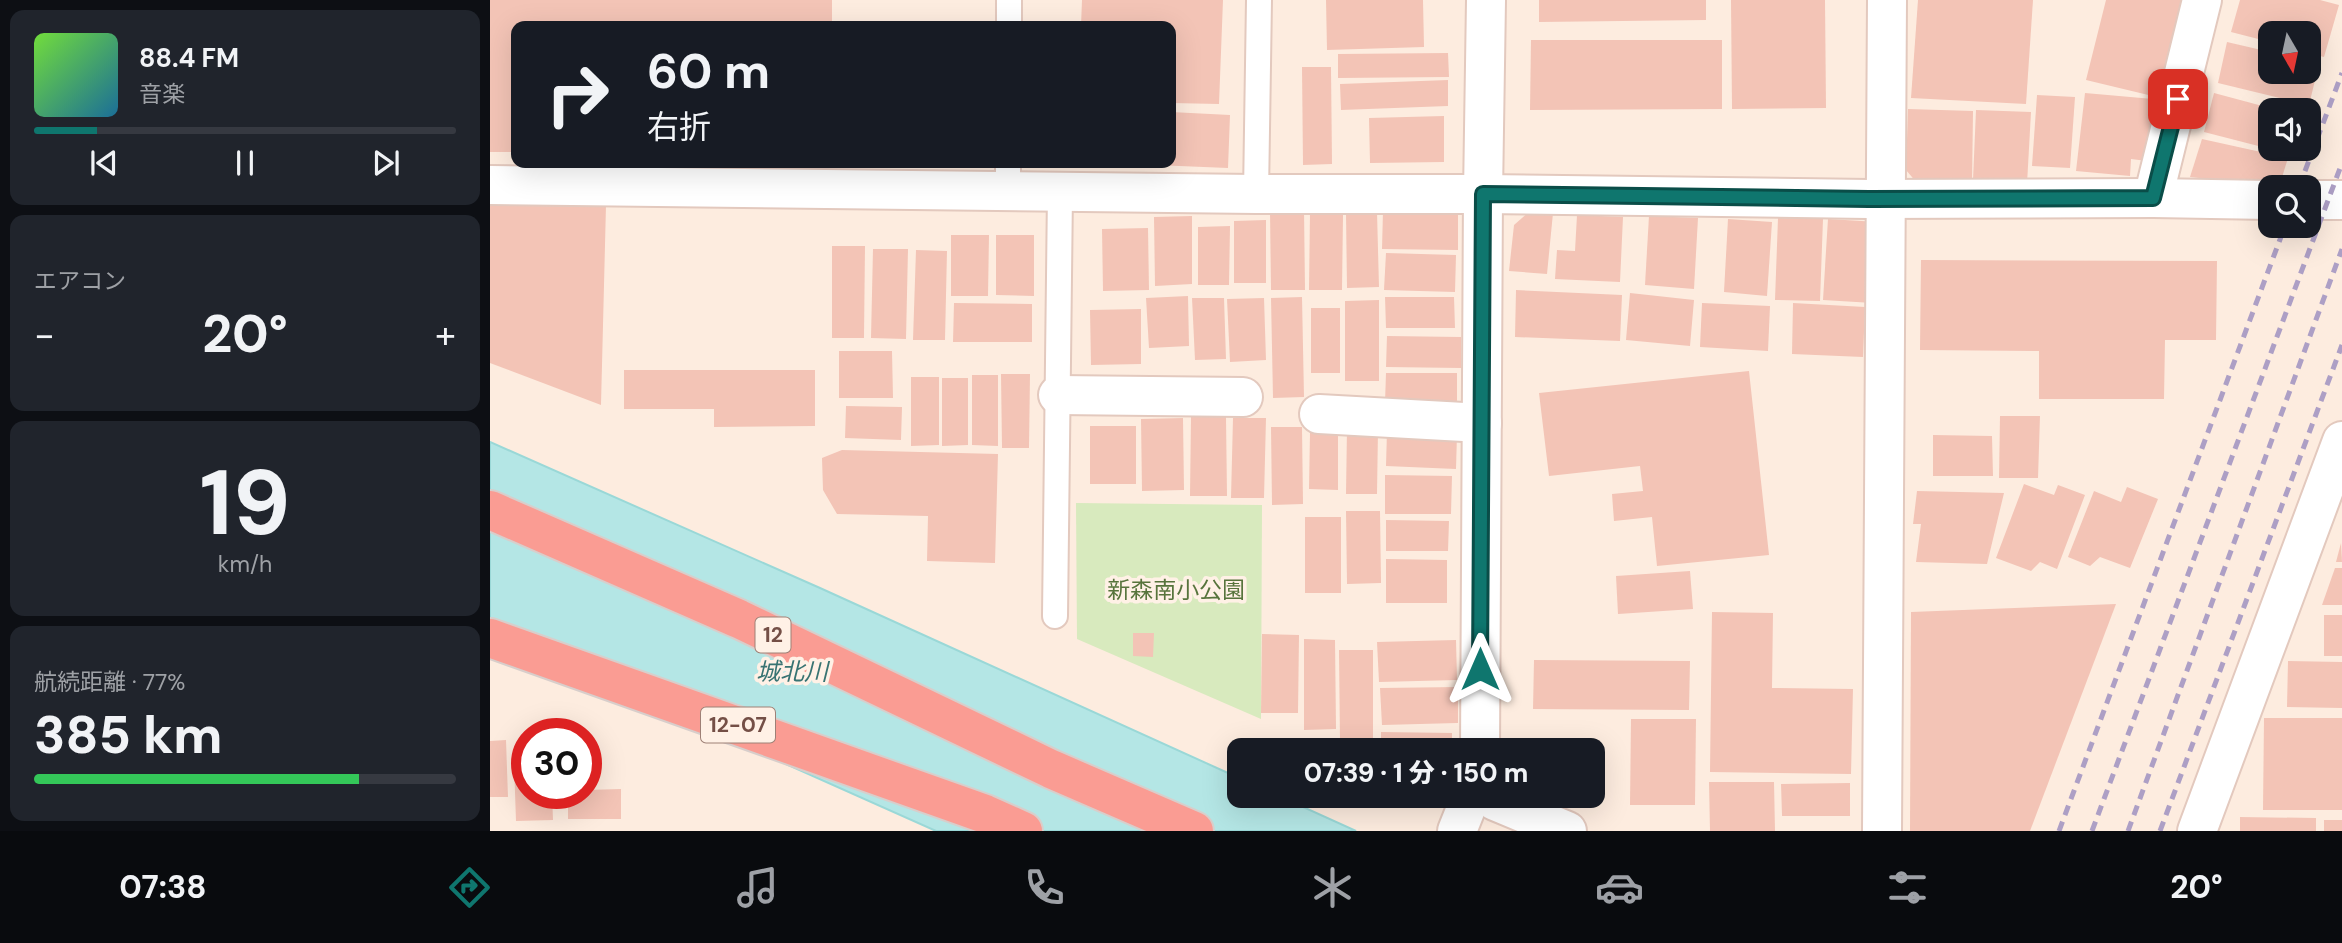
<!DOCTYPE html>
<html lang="ja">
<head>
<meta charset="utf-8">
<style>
  :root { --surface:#171b24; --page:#20242c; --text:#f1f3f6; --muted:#9ea1a6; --line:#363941; --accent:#0f766e }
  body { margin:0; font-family:"DM Sans","Noto Sans JP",sans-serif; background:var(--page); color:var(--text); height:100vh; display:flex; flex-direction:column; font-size:26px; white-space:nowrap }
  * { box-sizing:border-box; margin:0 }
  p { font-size:23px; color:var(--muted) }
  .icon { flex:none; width:38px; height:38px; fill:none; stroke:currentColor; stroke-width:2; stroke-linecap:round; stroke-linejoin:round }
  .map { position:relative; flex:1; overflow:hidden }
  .panel { display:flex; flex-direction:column; gap:10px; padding:10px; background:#0d0f14; width:490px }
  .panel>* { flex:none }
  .banner { position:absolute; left:21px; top:21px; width:665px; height:147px; border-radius:14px; box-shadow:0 7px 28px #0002; background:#171b24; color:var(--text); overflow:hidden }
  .needle { width:46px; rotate:171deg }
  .fabs { position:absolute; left:1768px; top:21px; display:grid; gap:14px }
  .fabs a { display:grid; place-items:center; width:63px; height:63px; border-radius:14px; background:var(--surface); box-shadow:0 7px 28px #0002; font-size:35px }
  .speed { position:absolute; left:21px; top:718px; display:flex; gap:14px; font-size:35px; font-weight:700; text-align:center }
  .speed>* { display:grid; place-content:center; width:91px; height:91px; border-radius:50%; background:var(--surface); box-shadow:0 7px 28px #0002; line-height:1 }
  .speed .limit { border:10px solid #d22; background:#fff; color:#111 }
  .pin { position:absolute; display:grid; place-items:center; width:60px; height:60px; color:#fff; margin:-30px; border-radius:14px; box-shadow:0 4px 10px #0006 }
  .me { position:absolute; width:77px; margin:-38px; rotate:0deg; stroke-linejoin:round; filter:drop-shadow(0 0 5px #0008) }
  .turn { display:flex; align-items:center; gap:24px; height:147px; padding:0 21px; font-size:32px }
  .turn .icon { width:91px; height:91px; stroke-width:2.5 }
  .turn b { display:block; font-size:49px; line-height:60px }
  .big { font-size:52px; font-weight:800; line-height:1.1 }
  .panel .card { flex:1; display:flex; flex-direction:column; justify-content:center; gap:10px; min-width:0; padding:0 24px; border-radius:14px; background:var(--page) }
  .panel .dial { align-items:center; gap:0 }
  .dial b { font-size:91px; line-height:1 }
  .song { display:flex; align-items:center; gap:21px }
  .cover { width:84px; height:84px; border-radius:10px; background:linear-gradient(135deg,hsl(100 70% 55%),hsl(200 70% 35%)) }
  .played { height:7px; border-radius:4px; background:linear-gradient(90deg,var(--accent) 15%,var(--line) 15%) }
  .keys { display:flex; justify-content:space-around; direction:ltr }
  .heat { display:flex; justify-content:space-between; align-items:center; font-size:38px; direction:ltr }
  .charge { height:10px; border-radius:5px; background:linear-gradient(90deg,#34c759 77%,var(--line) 0) }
  .trip { position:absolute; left:737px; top:738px; width:378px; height:70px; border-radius:14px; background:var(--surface); box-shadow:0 7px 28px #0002; font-weight:800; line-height:70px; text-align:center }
  .tabs { display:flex; height:112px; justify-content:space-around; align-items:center; background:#090b0e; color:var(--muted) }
  .tabs .icon { width:49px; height:49px }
  .tabs .current { color:var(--accent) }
  .tabs b { font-size:32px; color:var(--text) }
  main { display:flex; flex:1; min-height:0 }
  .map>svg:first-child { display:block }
  .green { fill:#d8eabe }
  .water { fill:#b4e6e5; stroke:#9ad8d7; stroke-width:2 }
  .building { fill:#f3c4b6 }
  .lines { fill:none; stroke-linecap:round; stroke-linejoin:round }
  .service-casing { stroke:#e3c9be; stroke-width:28 }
  .minor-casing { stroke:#e3c9be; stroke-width:42 }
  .motorway-casing { stroke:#d8cecb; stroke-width:42 }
  .service { stroke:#fff; stroke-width:24 }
  .minor { stroke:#fff; stroke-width:38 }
  .motorway { stroke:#fa9c93; stroke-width:38 }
  .rail { stroke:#ad9fc5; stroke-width:5; stroke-dasharray:10 7; stroke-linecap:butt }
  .route-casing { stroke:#0a4d48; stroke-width:18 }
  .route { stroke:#0f766e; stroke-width:12 }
  .labels { text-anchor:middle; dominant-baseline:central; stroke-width:7; stroke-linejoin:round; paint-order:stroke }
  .shield { fill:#fff1e6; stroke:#9e8076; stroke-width:2 }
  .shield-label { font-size:21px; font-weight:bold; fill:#744f46 }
  .park-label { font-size:23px; fill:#57743c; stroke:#fff1e6 }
  .water-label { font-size:24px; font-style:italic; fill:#387372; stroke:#fff1e6 }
</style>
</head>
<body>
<main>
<section class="panel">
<div class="card">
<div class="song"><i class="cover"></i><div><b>88.4 FM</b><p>音楽</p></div></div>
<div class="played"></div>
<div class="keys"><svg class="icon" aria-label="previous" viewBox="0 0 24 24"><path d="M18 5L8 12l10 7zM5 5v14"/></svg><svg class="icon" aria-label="pause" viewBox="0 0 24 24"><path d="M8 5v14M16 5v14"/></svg><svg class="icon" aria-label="next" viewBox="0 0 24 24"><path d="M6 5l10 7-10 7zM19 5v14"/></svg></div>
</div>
<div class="card"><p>エアコン</p>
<div class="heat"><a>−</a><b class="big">20°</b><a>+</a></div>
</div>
<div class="card dial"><b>19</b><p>km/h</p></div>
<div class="card"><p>航続距離 · 77%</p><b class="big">385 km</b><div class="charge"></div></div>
</section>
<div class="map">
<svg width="1852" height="831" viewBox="0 0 1852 831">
  <rect width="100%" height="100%" fill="#fdecdf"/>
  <path class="green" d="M586,503L772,505L771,719L587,639Z"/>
  <path class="water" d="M0,442L330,588L749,778V796H789L866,831H446L0,632Z"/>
  <g class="building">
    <path d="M0,0H342V26H26V152H0Z"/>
    <path d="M592,0H733L729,104L681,103V26H591Z"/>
    <path d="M836,0H933L934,47L837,50Z"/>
    <path d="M1049,0H1216V20L1049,22Z"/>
    <path d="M1241,0H1335L1336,108L1242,109Z"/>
    <path d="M1428,0H1543L1536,104L1421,98Z"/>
    <path d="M1616,0H1700L1675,99L1596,80Z"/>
    <path d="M1750,0H1830L1849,5L1834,57L1818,53V33H1780V42L1741,32Z"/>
    <path d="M1041,40H1232V109L1040,110Z"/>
    <path d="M1737,42L1780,52V72H1818V61L1829,64L1819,105L1728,83Z"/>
    <path d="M958,53L959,77L848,78V54Z"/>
    <path d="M812,67H841L842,164L813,165Z"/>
    <path d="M958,80V106L851,110L850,84Z"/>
    <path d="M1595,93L1663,99L1657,161L1641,159L1640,176L1586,171Z"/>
    <path d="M1724,93L1780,108V149L1714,132Z"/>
    <path d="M1547,95L1585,97L1580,168L1542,166Z"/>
    <path d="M1418,109L1483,111L1482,185L1427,183L1416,170Z"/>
    <path d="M1486,110L1541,112L1537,184L1483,180Z"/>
    <path d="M681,112L740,115L738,168L665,165L666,163H681Z"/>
    <path d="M954,116V162L880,163L879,118Z"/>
    <path d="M1712,139L1798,158L1789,187L1700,177Z"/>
    <path d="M1781,149H1802L1800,155Z"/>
    <path d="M0,203L116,205L111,405L0,363Z"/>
    <path d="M814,209L815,290H781L780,210Z"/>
    <path d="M893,211L968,213V250L892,249Z"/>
    <path d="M1040,211L1063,213L1057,274L1019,271L1024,225Z"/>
    <path d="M887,212L889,287L857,288L856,213Z"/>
    <path d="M820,213L853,215L852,290H819Z"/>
    <path d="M1087,215L1133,217L1130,282L1065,279L1067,250L1085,251Z"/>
    <path d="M702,216V284L665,286L664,217Z"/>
    <path d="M1159,216L1208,218L1204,289L1155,285Z"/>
    <path d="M1288,218L1333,219L1330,301L1285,300Z"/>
    <path d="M1238,219L1282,222L1277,296L1234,292Z"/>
    <path d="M1338,219L1388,222L1383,303L1333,300Z"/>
    <path d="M776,220V283H744V221Z"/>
    <path d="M740,226L739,285H708V227Z"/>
    <path d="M658,228L659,290L613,291L612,229Z"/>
    <path d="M461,235H499L498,296H461Z"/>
    <path d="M506,235H544V296L506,295Z"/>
    <path d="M342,246H375L374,338H342Z"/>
    <path d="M383,249H418L416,339L381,338Z"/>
    <path d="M426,250L457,251L455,340H423Z"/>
    <path d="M896,253L966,255L965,292L894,290Z"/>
    <path d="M1431,260L1727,261L1726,340H1675L1674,399H1549V351L1430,350Z"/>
    <path d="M1026,290L1132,295L1130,341L1025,337Z"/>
    <path d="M1140,293L1204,300L1200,346L1136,340Z"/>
    <path d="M698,296L699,346L659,348L656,298Z"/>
    <path d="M812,297L814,397L783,398L781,298Z"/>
    <path d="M895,297H964L965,328H896Z"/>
    <path d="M702,298H734L736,359L705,360Z"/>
    <path d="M774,298L776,360L740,362L737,299Z"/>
    <path d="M889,300V381H855V301Z"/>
    <path d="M464,303L542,304V342H463Z"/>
    <path d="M1212,303L1280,306L1278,351L1210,347Z"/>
    <path d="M1303,303L1375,307L1373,357L1302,354Z"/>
    <rect x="821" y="308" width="29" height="65"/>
    <path d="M651,309V364L601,365L600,310Z"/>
    <path d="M897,336L971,337V368L896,367Z"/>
    <path d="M349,351H402L403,398H349Z"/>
    <path d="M134,370H325V426L224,427V409H134Z"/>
    <path d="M1259,371L1279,555L1167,566L1162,517L1124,521L1122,494L1153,491L1150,466L1059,476L1049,393Z"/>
    <path d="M896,373H967V404L895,403Z"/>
    <path d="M511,374H540L539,448H512Z"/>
    <path d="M482,375H508V446L482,445Z"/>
    <path d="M421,377H449V445L421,446Z"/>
    <path d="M452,378H478V445L452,446Z"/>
    <path d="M356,406L412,407L411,440L355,438Z"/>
    <path d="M1510,416H1550L1548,478H1509Z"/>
    <path d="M701,417H736L737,496H700Z"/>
    <path d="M693,418L694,490L652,491L651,419Z"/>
    <path d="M743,418H776L774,498H741Z"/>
    <rect x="600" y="426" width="46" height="58"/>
    <path d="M781,427H812L813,504L782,505Z"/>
    <path d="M857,428L888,429L887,494H856Z"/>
    <path d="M897,431L967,434L966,469L896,466Z"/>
    <path d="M820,433H848V490L819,489Z"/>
    <path d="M1443,435L1502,436L1503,476H1443Z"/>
    <path d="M352,450L508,454L505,563L437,561L438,516L347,514L333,490L332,458Z"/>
    <path d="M895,475L962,476L961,514H895Z"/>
    <path d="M1534,484L1564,495L1568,485L1595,495L1567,569L1550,562L1541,571L1506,558Z"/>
    <path d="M1637,487L1668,499L1640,568L1610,557L1600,566L1578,557L1604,491L1631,502Z"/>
    <path d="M1427,491L1514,493L1497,564L1426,562L1431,524H1423Z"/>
    <path d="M856,511H890L891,583L857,584Z"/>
    <rect x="815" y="517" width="36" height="76"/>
    <path d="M896,520L959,521L958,551H896Z"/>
    <path d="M1851,543L1852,562H1846Z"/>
    <path d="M896,559L957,560V603H896Z"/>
    <path d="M1845,568H1852V605H1832Z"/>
    <path d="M1200,571L1203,609L1128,614L1126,576Z"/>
    <path d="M1626,604L1540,831H1420L1421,612Z"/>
    <path d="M1222,612L1283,613L1282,688L1363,689L1361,774L1220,772Z"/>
    <rect x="1834" y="615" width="18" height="41"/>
    <path d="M643,633H664L663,657L643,656Z"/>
    <path d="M772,634L809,635L808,713H771Z"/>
    <path d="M814,639L845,640L846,729L814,730Z"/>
    <path d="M966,640L967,680L889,682L887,642Z"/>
    <path d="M849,650H883V743L850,742Z"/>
    <path d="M1044,660L1200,661L1199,710L1043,709Z"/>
    <path d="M1798,661L1852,662V708L1797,707Z"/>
    <path d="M968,687V723L892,725L890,688Z"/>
    <path d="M1774,718H1852V810H1773Z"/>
    <path d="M1141,719H1206L1205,805H1140Z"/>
    <path d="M891,732L962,733V751H891Z"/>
    <path d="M16,740L18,797H0V741Z"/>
    <path d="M37,762V793H62L63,820L26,821L24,763Z"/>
    <path d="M1219,782H1284L1285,831H1220Z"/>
    <path d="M1360,783V816H1292L1291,784Z"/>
    <path d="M131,789V819H78V793H96V790Z"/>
    <path d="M1750,817L1826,818V831H1750Z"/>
    <rect x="1834" y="820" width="18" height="11"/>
  </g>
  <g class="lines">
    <defs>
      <g id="service">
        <path d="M519,26V0"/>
        <path d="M518,191V163"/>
        <path d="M766,194L769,0"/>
        <path d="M565,616L570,192"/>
      </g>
      <g id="minor">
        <path d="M0,185L766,194H993L1379,199L1663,198L1780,200"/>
        <path d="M1663,198L1712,0"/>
        <path d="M1818,200H1852"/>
        <path d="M568,395L753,397"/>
        <path d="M829,414L992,423"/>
        <path d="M990,751L993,194L996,0"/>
        <path d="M1003,796L1005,801L1077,831"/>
        <path d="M967,831L981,796"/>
        <path d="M1392,831L1397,0"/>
        <path d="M1707,831L1852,441"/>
      </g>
      <g id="motorway">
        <path d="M0,510L249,619L561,769L704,831"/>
        <path d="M0,638L495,814L533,831"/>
      </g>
    </defs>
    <use href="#service" class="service-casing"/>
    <use href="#minor" class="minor-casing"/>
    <use href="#motorway" class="motorway-casing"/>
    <use href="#service" class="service"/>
    <use href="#minor" class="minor"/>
    <use href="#motorway" class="motorway"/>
    <g class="rail">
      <path d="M1809,187L1852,73"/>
      <path d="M1569,831L1795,226"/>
      <path d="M1602,831L1852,163"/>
      <path d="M1638,831L1852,249"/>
      <path d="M1670,831L1852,345"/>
    </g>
  </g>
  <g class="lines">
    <defs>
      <path id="route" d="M990,669L993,194L1379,199L1663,198L1688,99"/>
    </defs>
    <use href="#route" class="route-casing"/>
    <use href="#route" class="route"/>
  </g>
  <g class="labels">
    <g class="shield">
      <rect x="265.5" y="617.5" width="35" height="35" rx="5"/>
      <rect x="211" y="707.5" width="74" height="35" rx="5"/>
    </g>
    <g class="shield-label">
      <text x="283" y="635">12</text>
      <text x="248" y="725">12-07</text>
    </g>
    <g class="park-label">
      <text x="686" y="590">新森南小公園</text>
    </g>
    <g class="water-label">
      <text x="302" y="671">城北川</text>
    </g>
  </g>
</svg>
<div class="fabs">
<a><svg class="needle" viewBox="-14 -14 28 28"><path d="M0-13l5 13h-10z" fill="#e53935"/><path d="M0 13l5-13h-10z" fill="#9ea1a6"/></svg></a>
<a><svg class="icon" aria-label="sound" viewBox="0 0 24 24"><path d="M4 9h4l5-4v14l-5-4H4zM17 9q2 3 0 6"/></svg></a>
<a><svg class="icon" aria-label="search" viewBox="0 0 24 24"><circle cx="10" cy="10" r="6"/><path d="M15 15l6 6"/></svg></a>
</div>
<div class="speed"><div class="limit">30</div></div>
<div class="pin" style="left:1688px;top:99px;background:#d93025"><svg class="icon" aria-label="arrive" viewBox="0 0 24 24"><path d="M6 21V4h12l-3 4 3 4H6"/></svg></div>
<svg class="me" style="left:990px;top:669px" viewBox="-20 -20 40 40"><path d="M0-17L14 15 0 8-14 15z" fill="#0f766e" stroke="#fff" stroke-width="4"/></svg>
<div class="trip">07:39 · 1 分 · 150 m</div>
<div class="banner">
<div class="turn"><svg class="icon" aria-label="right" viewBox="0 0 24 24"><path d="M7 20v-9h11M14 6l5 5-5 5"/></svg><div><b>60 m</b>右折</div></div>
</div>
</div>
</main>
<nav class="tabs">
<b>07:38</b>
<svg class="icon current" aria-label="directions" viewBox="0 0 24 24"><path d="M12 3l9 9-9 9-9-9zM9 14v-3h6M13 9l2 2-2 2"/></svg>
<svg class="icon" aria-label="music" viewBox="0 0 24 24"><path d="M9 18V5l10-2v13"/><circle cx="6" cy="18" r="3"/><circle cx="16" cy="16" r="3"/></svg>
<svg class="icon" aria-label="phone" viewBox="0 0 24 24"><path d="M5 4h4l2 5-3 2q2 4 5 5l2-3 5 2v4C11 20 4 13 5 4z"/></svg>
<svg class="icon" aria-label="climate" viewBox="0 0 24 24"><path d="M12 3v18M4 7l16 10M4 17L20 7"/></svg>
<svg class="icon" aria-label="car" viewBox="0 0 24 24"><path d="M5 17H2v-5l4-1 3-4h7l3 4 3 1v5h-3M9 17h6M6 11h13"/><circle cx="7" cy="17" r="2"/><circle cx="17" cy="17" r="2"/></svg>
<svg class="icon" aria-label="filters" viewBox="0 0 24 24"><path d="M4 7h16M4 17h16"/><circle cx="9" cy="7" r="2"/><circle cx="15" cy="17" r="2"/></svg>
<b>20°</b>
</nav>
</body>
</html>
